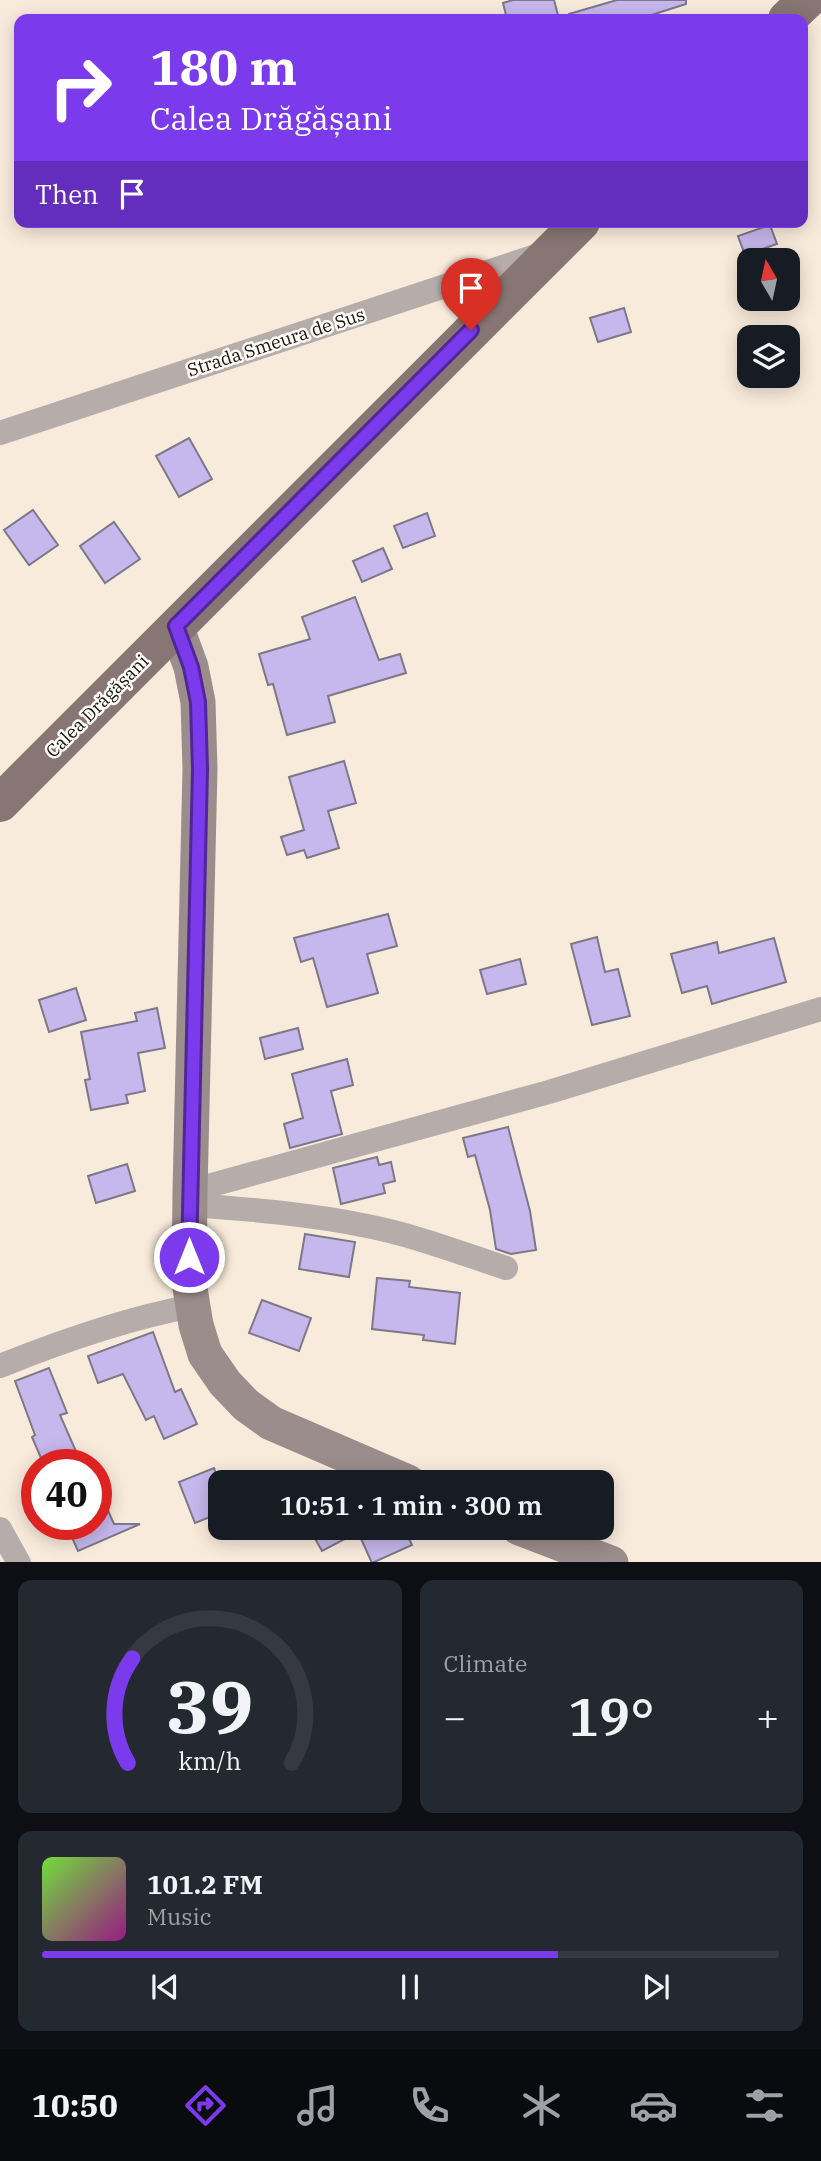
<!DOCTYPE html>
<html lang="en">
<head>
<meta charset="utf-8">
<style>
  :root { --surface:#171b24; --page:#242831; --text:#f1f3f6; --muted:#9ea1a6; --line:#363941; --accent:#7c3aed }
  body { margin:0; font-family:"IBM Plex Serif",serif; background:var(--page); color:var(--text); height:100vh; display:flex; flex-direction:column; font-size:26px; white-space:nowrap }
  * { box-sizing:border-box; margin:0 }
  p { font-size:23px; color:var(--muted) }
  .icon { flex:none; width:38px; height:38px; fill:none; stroke:currentColor; stroke-width:2; stroke-linecap:round; stroke-linejoin:round }
  .map { position:relative; height:1562px; overflow:hidden }
  .side { display:flex; flex-direction:column; gap:18px; padding:18px; background:#0d0f14; flex:1 }
  .side>* { flex:none }
  .banner { position:absolute; left:14px; top:14px; width:794px; height:214px; border-radius:14px; box-shadow:0 4px 18px #0003; background:#7c3aed; color:#fff; overflow:hidden }
  .needle { width:46px; rotate:351deg }
  .fabs { position:absolute; left:737px; top:248px; display:grid; gap:14px }
  .fabs a { display:grid; place-items:center; width:63px; height:63px; border-radius:14px; background:var(--surface); box-shadow:0 4px 18px #0003; font-size:35px }
  .speed { position:absolute; left:21px; top:1449px; display:flex; gap:14px; font-size:35px; font-weight:700; text-align:center }
  .speed>* { display:grid; place-content:center; width:91px; height:91px; border-radius:50%; background:var(--surface); box-shadow:0 4px 18px #0003; line-height:1 }
  .speed .limit { border:10px solid #d22; background:#fff; color:#111 }
  .pin { position:absolute; display:grid; place-items:center; width:60px; height:60px; color:#fff; margin:-72px -30px; border-radius:50% 50% 50% 0; rotate:-45deg; box-shadow:0 0 7px #0007 }
  .pin .icon { rotate:45deg }
  .me { position:absolute; width:77px; margin:-38px; rotate:0deg; stroke-linejoin:round; filter:drop-shadow(0 0 5px #0008) }
  .turn { display:flex; align-items:center; gap:24px; height:147px; padding:0 21px; font-size:32px }
  .turn .icon { width:91px; height:91px; stroke-width:2.5 }
  .turn b { display:block; font-size:49px; line-height:60px }
  .then { display:flex; align-items:center; height:66px; padding:0 21px; background:#0003; gap:14px; font-size:26px }
  .big { font-size:52px; font-weight:600; line-height:1.1 }
  .side .widget { flex:1; display:flex; flex-direction:column; justify-content:center; gap:10px; min-width:0; padding:0 24px; border-radius:14px; background:var(--page) }
  .side .dial { align-items:center; gap:0 }
  .dial svg { height:182px; overflow:visible; fill:none; stroke:var(--line); stroke-width:7; stroke-linecap:round; text-anchor:middle }
  .dial text { fill:var(--text); stroke:none }
  .song { display:flex; align-items:center; gap:21px }
  .cover { width:84px; height:84px; border-radius:10px; background:linear-gradient(135deg,hsl(100 70% 55%),hsl(310 70% 35%)) }
  .played { height:7px; border-radius:4px; background:linear-gradient(90deg,var(--accent) 70%,var(--line) 70%) }
  .keys { display:flex; justify-content:space-around; direction:ltr }
  .heat { display:flex; justify-content:space-between; align-items:center; font-size:38px; direction:ltr }
  .side .tiles { flex:1; display:grid; gap:18px; grid-template-columns:1fr 1fr }
  .widget:last-child { grid-column:span 2 }
  .trip { position:absolute; left:208px; top:1470px; width:406px; height:70px; border-radius:14px; background:var(--surface); box-shadow:0 4px 18px #0003; font-weight:600; line-height:70px; text-align:center }
  .tabs { display:flex; height:112px; justify-content:space-around; align-items:center; background:#090b0e; color:var(--muted) }
  .tabs .icon { width:49px; height:49px }
  .tabs .active { color:var(--accent) }
  .tabs b { font-size:32px; color:var(--text) }
  .map>svg:first-child { display:block }
  .building { fill:#c6b8ec; stroke:#7c7888; stroke-width:2 }
  .lines { fill:none; stroke-linecap:round; stroke-linejoin:round }
  .street { stroke:#b6adab; stroke-width:24 }
  .secondary { stroke:#9b8d8b; stroke-width:35 }
  .primary { stroke:#877673; stroke-width:38 }
  .route-casing { stroke:#51269a; stroke-width:18 }
  .route { stroke:#7c3aed; stroke-width:12 }
  .labels { text-anchor:middle; dominant-baseline:central; stroke-width:5; stroke-linejoin:round; paint-order:stroke }
  .street-label { font-size:18px; fill:#17130e; stroke:#fefbf8 }
</style>
</head>
<body>
<div class="map">
<svg width="821" height="1563" viewBox="0 0 821 1563">
  <rect width="100%" height="100%" fill="#f9ebdc"/>
  <g class="building">
    <path d="M513,0H554L559,19H507L503,3Z"/>
    <path d="M617,0H686V4L639,19H570L569,14Z"/>
    <path d="M770,225L777,244L745,255L738,236Z"/>
    <path d="M624,308L631,332L598,342L590,318Z"/>
    <path d="M189,438L212,479L179,497L156,456Z"/>
    <path d="M33,510L58,545L29,565L4,530Z"/>
    <path d="M427,513L435,536L403,548L394,526Z"/>
    <path d="M114,522L140,559L105,583L80,546Z"/>
    <path d="M383,548L392,569L362,582L353,561Z"/>
    <path d="M355,597L379,660L400,654L406,673L328,696L335,722L287,735L273,684L268,685L259,654L310,639L302,617Z"/>
    <path d="M344,761L356,803L328,811L339,848L307,858L304,850L287,855L281,837L304,830L289,777Z"/>
    <path d="M388,914L397,946L367,954L378,993L327,1007L313,958L301,962L294,938Z"/>
    <path d="M597,937L605,972L618,969L630,1016L592,1025L571,944Z"/>
    <path d="M774,938L786,982L712,1004L707,986L682,993L671,954L717,942L719,953Z"/>
    <path d="M520,959L526,984L487,994L480,970Z"/>
    <path d="M76,988L86,1020L49,1032L39,1000Z"/>
    <path d="M157,1008L165,1048L138,1053L145,1091L126,1095L128,1103L91,1110L85,1080L90,1079L81,1032L137,1021L135,1013Z"/>
    <path d="M298,1028L303,1049L265,1059L260,1038Z"/>
    <path d="M347,1059L353,1085L331,1091L342,1134L290,1148L284,1124L303,1118L292,1074Z"/>
    <path d="M508,1127L530,1211L536,1250L511,1254L496,1249L490,1210L475,1155L468,1157L463,1138Z"/>
    <path d="M377,1157L379,1165L391,1162L395,1181L383,1184L385,1193L341,1204L333,1168Z"/>
    <path d="M127,1164L135,1191L96,1203L88,1176Z"/>
    <path d="M305,1234L355,1242L349,1277L299,1269Z"/>
    <path d="M377,1278L410,1281L409,1287L460,1293L455,1344L423,1340L424,1335L372,1329Z"/>
    <path d="M262,1300L311,1318L299,1351L249,1333Z"/>
    <path d="M153,1332L175,1392L181,1389L197,1424L164,1439L154,1416L146,1420L123,1374L98,1383L88,1356Z"/>
    <path d="M49,1368L67,1413L60,1415L82,1465H44L32,1437L35,1435L15,1381Z"/>
    <path d="M214,1468L220,1485V1513L195,1523L179,1482Z"/>
    <path d="M96,1484L114,1524H140L78,1551L66,1524H96Z"/>
    <path d="M309,1528H404L412,1545L372,1563L358,1532L322,1551Z"/>
  </g>
  <g class="lines">
    <g class="street">
      <path d="M0,433L545,253"/>
      <path d="M190,1191L549,1092L821,1009"/>
      <path d="M189,1205C247,1209 310,1214 367,1226C414,1235 460,1253 506,1268"/>
      <path d="M0,1366C62,1341 128,1318 193,1306"/>
      <path d="M0,1529L19,1563"/>
    </g>
    <g class="secondary">
      <path d="M176,626L191,667L198,702L200,769L190,1191L189,1282L196,1325L205,1354L225,1383L246,1405L271,1423L408,1482"/>
      <path d="M519,1528L611,1563"/>
    </g>
    <g class="primary">
      <path d="M787,19L807,0"/>
      <path d="M0,803L581,222"/>
    </g>
  </g>
  <g class="lines">
    <defs>
      <path id="route" d="M189,1257L200,769L198,702L191,667L176,626L471,330"/>
    </defs>
    <use href="#route" class="route-casing"/>
    <use href="#route" class="route"/>
  </g>
  <g class="labels">
    <g class="street-label">
      <text transform="translate(276 342) rotate(-18)">Strada Smeura de Sus</text>
      <text transform="translate(97 706) rotate(-45)">Calea Drăgășani</text>
    </g>
  </g>
</svg>
<div class="fabs">
<a><svg class="needle" viewBox="-14 -14 28 28"><path d="M0-13l5 13h-10z" fill="#e53935"/><path d="M0 13l5-13h-10z" fill="#9ea1a6"/></svg></a>
<a><svg class="icon" aria-label="layers" viewBox="0 0 24 24"><path d="M12 4l9 5-9 5-9-5zM3 14l9 5 9-5"/></svg></a>
</div>
<div class="speed"><div class="limit">40</div></div>
<div class="pin" style="left:471px;top:330px;background:#d93025"><svg class="icon" aria-label="arrive" viewBox="0 0 24 24"><path d="M6 21V4h12l-3 4 3 4H6"/></svg></div>
<svg class="me" style="left:189px;top:1257px" viewBox="-20 -20 40 40"><circle r="17" fill="#7c3aed" stroke="#fff" stroke-width="3"/><path d="M0-11L8 9 0 5-8 9z" fill="#fff"/></svg>
<div class="trip">10:51 · 1 min · 300 m</div>
<div class="banner">
<div class="turn"><svg class="icon" aria-label="right" viewBox="0 0 24 24"><path d="M7 20v-9h11M14 6l5 5-5 5"/></svg><div><b>180 m</b>Calea Drăgășani</div></div>
<div class="then">Then<svg class="icon" aria-label="arrive" viewBox="0 0 24 24"><path d="M6 21V4h12l-3 4 3 4H6"/></svg></div>
</div>
</div>
<section class="side">
<div class="tiles">
<div class="widget dial"><svg viewBox="0 0 100 80">
<path d="M14 69A42 42 0 1 1 86 69"/>
<path d="M14 69A42 42 0 0 1 16 23" stroke="#7c3aed"/>
<text x="50" y="56" font-size="32" font-weight="700">39</text>
<text x="50" y="72" font-size="11">km/h</text>
</svg></div>
<div class="widget"><p>Climate</p>
<div class="heat"><a>−</a><b class="big">19°</b><a>+</a></div>
</div>
<div class="widget">
<div class="song"><i class="cover"></i><div><b>101.2 FM</b><p>Music</p></div></div>
<div class="played"></div>
<div class="keys"><svg class="icon" aria-label="previous" viewBox="0 0 24 24"><path d="M18 5L8 12l10 7zM5 5v14"/></svg><svg class="icon" aria-label="pause" viewBox="0 0 24 24"><path d="M8 5v14M16 5v14"/></svg><svg class="icon" aria-label="next" viewBox="0 0 24 24"><path d="M6 5l10 7-10 7zM19 5v14"/></svg></div>
</div>
</div>
</section>
<nav class="tabs">
<b>10:50</b>
<svg class="icon active" aria-label="directions" viewBox="0 0 24 24"><path d="M12 3l9 9-9 9-9-9zM9 14v-3h6M13 9l2 2-2 2"/></svg>
<svg class="icon" aria-label="music" viewBox="0 0 24 24"><path d="M9 18V5l10-2v13"/><circle cx="6" cy="18" r="3"/><circle cx="16" cy="16" r="3"/></svg>
<svg class="icon" aria-label="phone" viewBox="0 0 24 24"><path d="M5 4h4l2 5-3 2q2 4 5 5l2-3 5 2v4C11 20 4 13 5 4z"/></svg>
<svg class="icon" aria-label="climate" viewBox="0 0 24 24"><path d="M12 3v18M4 7l16 10M4 17L20 7"/></svg>
<svg class="icon" aria-label="car" viewBox="0 0 24 24"><path d="M5 17H2v-5l4-1 3-4h7l3 4 3 1v5h-3M9 17h6M6 11h13"/><circle cx="7" cy="17" r="2"/><circle cx="17" cy="17" r="2"/></svg>
<svg class="icon" aria-label="filters" viewBox="0 0 24 24"><path d="M4 7h16M4 17h16"/><circle cx="9" cy="7" r="2"/><circle cx="15" cy="17" r="2"/></svg>
</nav>
</body>
</html>
